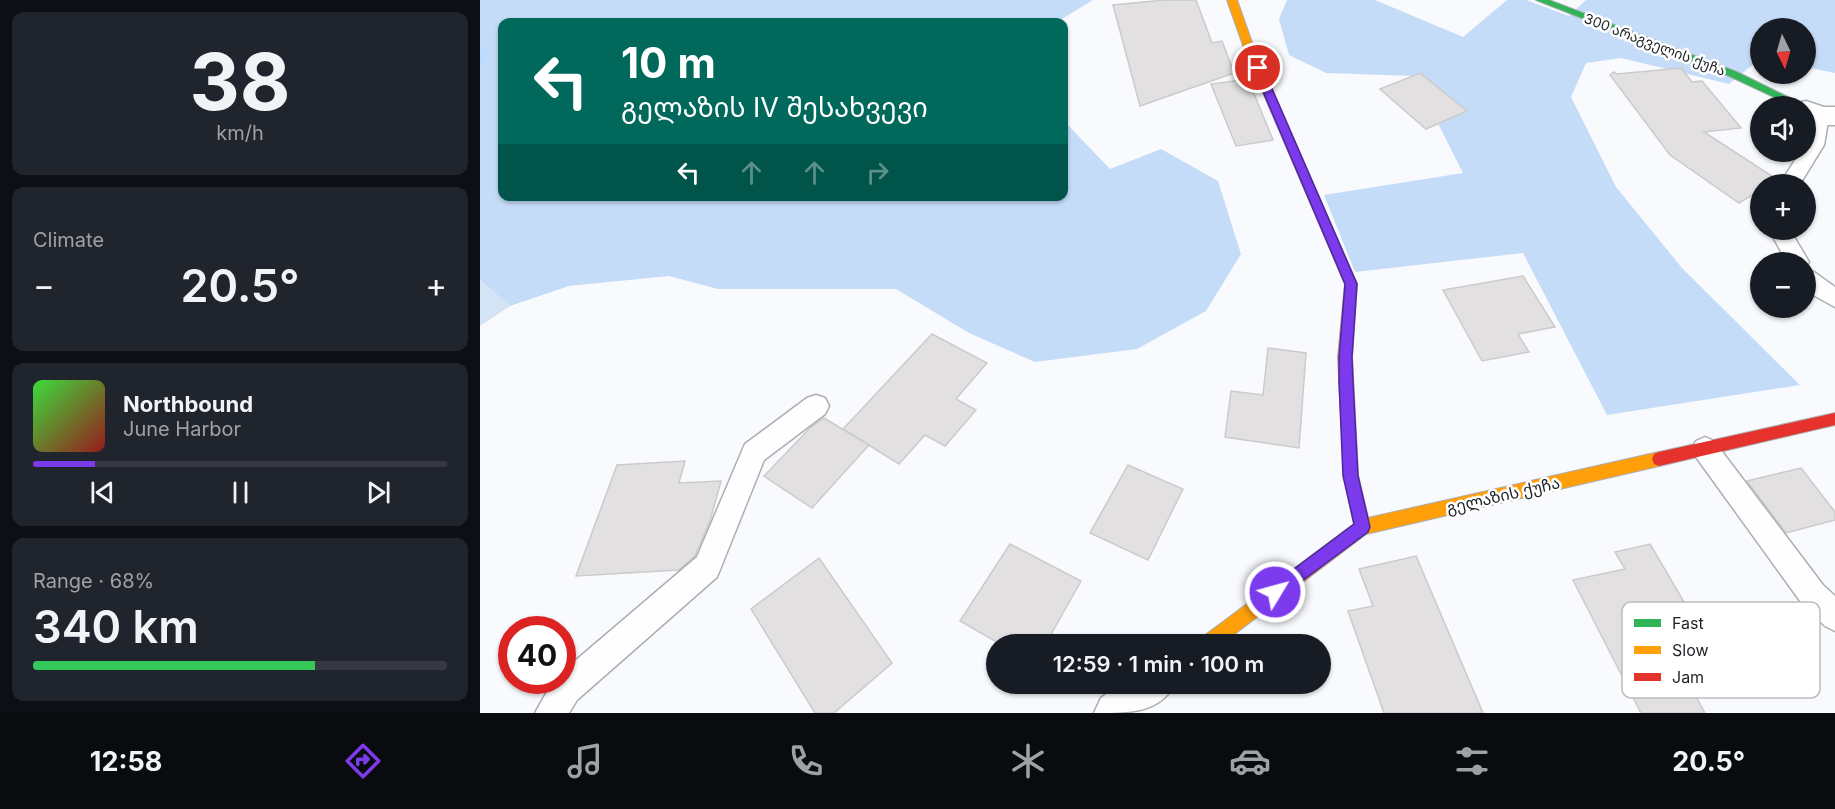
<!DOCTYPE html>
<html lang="en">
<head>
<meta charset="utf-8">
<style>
  :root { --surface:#171b24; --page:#20242c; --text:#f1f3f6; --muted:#9ea1a6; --line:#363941; --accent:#7c3aed }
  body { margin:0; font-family:Inter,"Noto Sans Georgian",sans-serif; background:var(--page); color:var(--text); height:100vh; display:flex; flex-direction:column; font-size:22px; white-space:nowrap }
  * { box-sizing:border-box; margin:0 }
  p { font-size:20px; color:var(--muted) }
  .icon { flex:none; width:33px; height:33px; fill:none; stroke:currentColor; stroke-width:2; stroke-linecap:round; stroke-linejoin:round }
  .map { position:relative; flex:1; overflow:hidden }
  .drawer { display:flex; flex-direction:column; gap:12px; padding:12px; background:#0d0f14; width:480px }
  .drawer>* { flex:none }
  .banner { position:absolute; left:18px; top:18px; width:570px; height:183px; border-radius:12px; box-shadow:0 2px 4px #0004; background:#00695c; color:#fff; overflow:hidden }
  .needle { width:39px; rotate:175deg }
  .fabs { position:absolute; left:1270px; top:18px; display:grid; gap:12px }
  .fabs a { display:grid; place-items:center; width:66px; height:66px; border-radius:50%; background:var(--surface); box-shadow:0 2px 4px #0004; font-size:30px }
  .speed { position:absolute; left:18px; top:616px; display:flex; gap:12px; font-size:30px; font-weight:700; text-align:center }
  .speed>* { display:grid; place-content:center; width:78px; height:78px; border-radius:50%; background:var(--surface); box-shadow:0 2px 4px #0004; line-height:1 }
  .speed .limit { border:9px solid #d22; background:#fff; color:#111 }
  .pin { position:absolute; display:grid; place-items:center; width:51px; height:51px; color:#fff; margin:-26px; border:3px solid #fff; border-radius:50%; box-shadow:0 2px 6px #0007 }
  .me { position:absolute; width:66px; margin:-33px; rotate:53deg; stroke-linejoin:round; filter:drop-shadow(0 0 4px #0008) }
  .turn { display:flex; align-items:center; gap:21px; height:126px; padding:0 24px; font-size:27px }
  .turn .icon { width:78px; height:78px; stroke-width:2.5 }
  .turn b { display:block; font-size:42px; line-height:51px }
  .lanes { display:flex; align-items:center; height:57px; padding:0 24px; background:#0003; justify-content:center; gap:30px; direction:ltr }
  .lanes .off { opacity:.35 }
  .big { font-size:45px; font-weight:600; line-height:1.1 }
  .drawer .tile { flex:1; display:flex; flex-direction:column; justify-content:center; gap:9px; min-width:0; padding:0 21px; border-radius:12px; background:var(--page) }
  .drawer .dial { align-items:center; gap:0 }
  .dial b { font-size:78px; line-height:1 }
  .song { display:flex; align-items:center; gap:18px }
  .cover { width:72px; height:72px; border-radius:9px; background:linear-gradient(135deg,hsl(120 70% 55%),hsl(0 70% 35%)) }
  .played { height:6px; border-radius:3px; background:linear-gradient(90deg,var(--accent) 15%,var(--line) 15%) }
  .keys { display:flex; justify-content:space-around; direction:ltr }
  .heat { display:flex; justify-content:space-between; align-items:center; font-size:33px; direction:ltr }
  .charge { height:9px; border-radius:4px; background:linear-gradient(90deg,#34c759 68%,var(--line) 0) }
  .trip { position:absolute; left:506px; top:634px; width:345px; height:60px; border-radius:30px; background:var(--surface); box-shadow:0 2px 4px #0004; font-weight:600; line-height:60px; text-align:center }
  .tab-bar { display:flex; height:96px; justify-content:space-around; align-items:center; background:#090b0e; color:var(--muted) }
  .tab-bar .icon { width:42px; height:42px }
  .tab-bar .selected { color:var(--accent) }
  .tab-bar b { font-size:27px; color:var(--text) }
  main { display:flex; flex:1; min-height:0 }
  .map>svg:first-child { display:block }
  .green { fill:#d5e4f5 }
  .forest { fill:#c5dcf8 }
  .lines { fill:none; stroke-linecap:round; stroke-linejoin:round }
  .stream { fill:#bcdafc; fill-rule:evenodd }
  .building { fill:#e2e0e1; stroke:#cccacb; stroke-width:1.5 }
  .lane-casing { stroke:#abaeb2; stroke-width:3 }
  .street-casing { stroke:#abaeb2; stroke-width:3 }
  .fast-casing { stroke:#abaeb2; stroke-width:2 }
  .slow-casing { stroke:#abaeb2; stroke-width:2 }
  .jam-casing { stroke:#abaeb2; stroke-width:2 }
  .lane { fill:#fefeff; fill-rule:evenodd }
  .street { fill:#fefeff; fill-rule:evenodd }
  .fast { fill:#30b455; fill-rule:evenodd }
  .slow { fill:#ff9f0a; fill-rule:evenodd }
  .jam { fill:#e5322d; fill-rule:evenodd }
  .route { fill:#7c3aed; stroke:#51269a; stroke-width:1.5 }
  .labels { text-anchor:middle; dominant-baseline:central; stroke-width:5; stroke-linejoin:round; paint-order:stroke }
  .far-street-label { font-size:14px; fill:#1d2126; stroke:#fff }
  .street-label { font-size:16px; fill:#1d2126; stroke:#fff }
  .key { fill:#fff; stroke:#bbbcbe; stroke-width:1.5 }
  .key-label { font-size:16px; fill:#1d2126 }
</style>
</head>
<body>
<main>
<section class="drawer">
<div class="tile dial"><b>38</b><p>km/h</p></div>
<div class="tile"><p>Climate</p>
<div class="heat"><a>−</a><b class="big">20.5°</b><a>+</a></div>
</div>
<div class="tile">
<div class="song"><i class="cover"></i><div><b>Northbound</b><p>June Harbor</p></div></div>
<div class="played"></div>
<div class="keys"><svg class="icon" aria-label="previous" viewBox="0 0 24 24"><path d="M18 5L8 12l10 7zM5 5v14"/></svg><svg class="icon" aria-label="pause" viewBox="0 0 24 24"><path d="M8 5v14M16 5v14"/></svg><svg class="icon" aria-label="next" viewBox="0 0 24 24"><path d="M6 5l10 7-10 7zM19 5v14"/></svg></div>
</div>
<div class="tile"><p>Range · 68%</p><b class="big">340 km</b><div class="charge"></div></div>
</section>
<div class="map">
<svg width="1355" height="713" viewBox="0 0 1355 713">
  <rect width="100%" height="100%" fill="#f8fafd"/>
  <path class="green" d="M0,280L30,306L0,326Z"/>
  <g class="forest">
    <path d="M0,0H613L577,22H22V196H584V121L630,169L681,149L738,181L761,254L726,311L657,349L555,362L489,333L416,289H238L189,276L89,286L30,306L0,280Z"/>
    <path d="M807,0H895L983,37L1027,0H1046L1089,16L1106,0H1355V73L1326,67V28H1281V58L1249,84L1141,58L1106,63L1091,97L1136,187L1202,268L1320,385L1127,415L1043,253L875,272L844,195L983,173L934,76L846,73L809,55L799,19Z"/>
  </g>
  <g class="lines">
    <path class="stream" d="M0,44L5,47L8,56L4,63L0,64Z"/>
  </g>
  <g class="building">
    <path d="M684,0H716L732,43L742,41L754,73L660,106L633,5Z"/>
    <path d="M1201,68L1212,82L1222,81L1261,128L1224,132L1298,180L1291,184H1281V190L1259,203L1190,155L1130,75L1134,72L1137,74Z"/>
    <path d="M940,73L987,111L946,129L900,89Z"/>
    <path d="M768,79L793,140L756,146L731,84Z"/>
    <path d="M1043,276L1075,327L1038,334L1049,352L1002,361L963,290Z"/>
    <path d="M452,334L507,363L476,399L496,410L465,446L445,435L419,464L363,429Z"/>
    <path d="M788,348L826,353L819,448L745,437L751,391L783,395Z"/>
    <path d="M344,418L389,445L332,508L284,476L330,428Z"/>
    <path d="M205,461L199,483L241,481L230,521L215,556L199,570L96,576L137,465Z"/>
    <path d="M648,465L703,489L668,560L610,533Z"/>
    <path d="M1321,468L1355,512V520L1306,533L1267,481Z"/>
    <path d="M530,544L601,581L565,645H522L480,621Z"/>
    <path d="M1170,544L1235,655L1198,664L1225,713H1161L1093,580L1145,569L1135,552Z"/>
    <path d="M936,556L1003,713H904L868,611L893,606L879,569Z"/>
    <path d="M339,558L412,663L354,713H335L271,609Z"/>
  </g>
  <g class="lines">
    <defs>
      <g id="lane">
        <path d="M1340,110L1347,112L1349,116L1344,145L1320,184H1300L1320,152H1326C1326,138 1326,123 1333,112Z"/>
        <path d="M1289,230H1310L1329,262L1326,268V262H1307Z"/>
        <path d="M1326,269L1334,272L1355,287V307L1326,291Z"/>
        <path d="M336,395L345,398L349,406L345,414L284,460L237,577L97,700L89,713H55L73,681H82V672L217,557L265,444L327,398Z"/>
        <path d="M1225,437L1234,441L1343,585L1355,596V631L1345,626L1323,605L1216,457L1212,449L1216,441Z"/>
      </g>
      <g id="street">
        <path d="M1326,101L1344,107H1355V125H1340L1326,120V106H1315L1317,103Z"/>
        <path d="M639,684H695C679,713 651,713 614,713L621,698Z"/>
      </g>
      <path id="fast" d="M1056,0H1069L1257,72L1326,106H1313L1249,76Z"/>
      <path id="slow" d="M747,0H757L774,48L877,284L872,357L878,475L888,518L1179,452L1184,454L1186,459L1184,464L1179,466L886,534L740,645H718L720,639L874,524L864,475L858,357L865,284L764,48Z"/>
      <path id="jam" d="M1355,413V425L1179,466L1174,464L1172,459L1174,454L1179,452Z"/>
    </defs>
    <use href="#lane" class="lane-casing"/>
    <use href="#street" class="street-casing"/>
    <use href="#fast" class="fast-casing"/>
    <use href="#slow" class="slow-casing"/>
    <use href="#jam" class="jam-casing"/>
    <use href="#lane" class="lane"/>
    <use href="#street" class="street"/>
    <use href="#fast" class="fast"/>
    <use href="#slow" class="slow"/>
    <use href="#jam" class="jam"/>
  </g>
  <path class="route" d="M778,65L783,68L877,284L872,357L873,381L878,476L890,527L888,532L795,601L790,598L787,592L790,587L874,524L863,476L859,381V357L865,284L773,68Z"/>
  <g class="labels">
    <g class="far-street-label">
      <text transform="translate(1175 44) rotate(21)">300 არაგველის ქუჩა</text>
    </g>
    <g class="street-label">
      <text transform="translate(1023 495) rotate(-13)">გელაზის ქუჩა</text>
    </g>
  </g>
  <rect x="1142" y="602" width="198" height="96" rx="9" class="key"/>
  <rect x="1154" y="619" width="27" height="8" fill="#30b455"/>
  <rect x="1154" y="646" width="27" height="8" fill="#ff9f0a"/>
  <rect x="1154" y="673" width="27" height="8" fill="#e5322d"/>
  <g class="key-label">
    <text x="1192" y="629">Fast</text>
    <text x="1192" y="656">Slow</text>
    <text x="1192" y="683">Jam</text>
  </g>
</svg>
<div class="fabs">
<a><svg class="needle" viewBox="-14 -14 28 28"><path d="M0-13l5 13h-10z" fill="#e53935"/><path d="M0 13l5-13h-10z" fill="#9ea1a6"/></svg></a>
<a><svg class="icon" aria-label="sound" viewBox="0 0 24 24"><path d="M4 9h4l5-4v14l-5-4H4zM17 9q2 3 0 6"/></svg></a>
<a>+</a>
<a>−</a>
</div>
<div class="speed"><div class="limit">40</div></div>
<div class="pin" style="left:778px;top:68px;background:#d93025"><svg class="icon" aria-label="arrive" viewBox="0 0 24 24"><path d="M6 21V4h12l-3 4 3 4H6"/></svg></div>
<svg class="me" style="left:795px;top:592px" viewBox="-20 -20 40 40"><circle r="17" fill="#7c3aed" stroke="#fff" stroke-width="3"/><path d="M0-11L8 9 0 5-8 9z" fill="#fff"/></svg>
<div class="trip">12:59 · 1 min · 100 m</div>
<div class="banner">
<div class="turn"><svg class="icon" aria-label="left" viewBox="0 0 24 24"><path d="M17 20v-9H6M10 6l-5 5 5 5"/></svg><div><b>10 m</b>გელაზის IV შესახვევი</div></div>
<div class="lanes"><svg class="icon" aria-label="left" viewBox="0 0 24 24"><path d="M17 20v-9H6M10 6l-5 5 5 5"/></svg><svg class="icon off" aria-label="ahead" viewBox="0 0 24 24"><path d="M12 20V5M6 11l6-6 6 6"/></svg><svg class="icon off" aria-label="ahead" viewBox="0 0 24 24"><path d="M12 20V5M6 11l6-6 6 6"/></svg><svg class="icon off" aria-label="right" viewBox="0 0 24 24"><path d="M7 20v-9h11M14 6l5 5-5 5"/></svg></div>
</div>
</div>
</main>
<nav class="tab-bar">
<b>12:58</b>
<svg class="icon selected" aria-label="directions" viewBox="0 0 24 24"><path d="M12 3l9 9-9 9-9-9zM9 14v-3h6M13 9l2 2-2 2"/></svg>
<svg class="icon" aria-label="music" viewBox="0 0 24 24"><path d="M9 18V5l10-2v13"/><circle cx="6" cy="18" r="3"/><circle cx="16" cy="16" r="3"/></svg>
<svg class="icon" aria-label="phone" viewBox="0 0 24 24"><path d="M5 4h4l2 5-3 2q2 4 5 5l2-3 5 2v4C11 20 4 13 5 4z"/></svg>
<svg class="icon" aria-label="climate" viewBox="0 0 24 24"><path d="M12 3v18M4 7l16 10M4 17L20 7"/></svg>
<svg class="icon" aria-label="car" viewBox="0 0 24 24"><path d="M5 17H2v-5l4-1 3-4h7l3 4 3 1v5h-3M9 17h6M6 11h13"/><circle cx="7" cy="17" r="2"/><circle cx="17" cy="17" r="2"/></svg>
<svg class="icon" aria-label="filters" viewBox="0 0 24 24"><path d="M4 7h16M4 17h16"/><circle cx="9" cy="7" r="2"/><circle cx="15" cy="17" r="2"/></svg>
<b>20.5°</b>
</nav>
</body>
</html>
